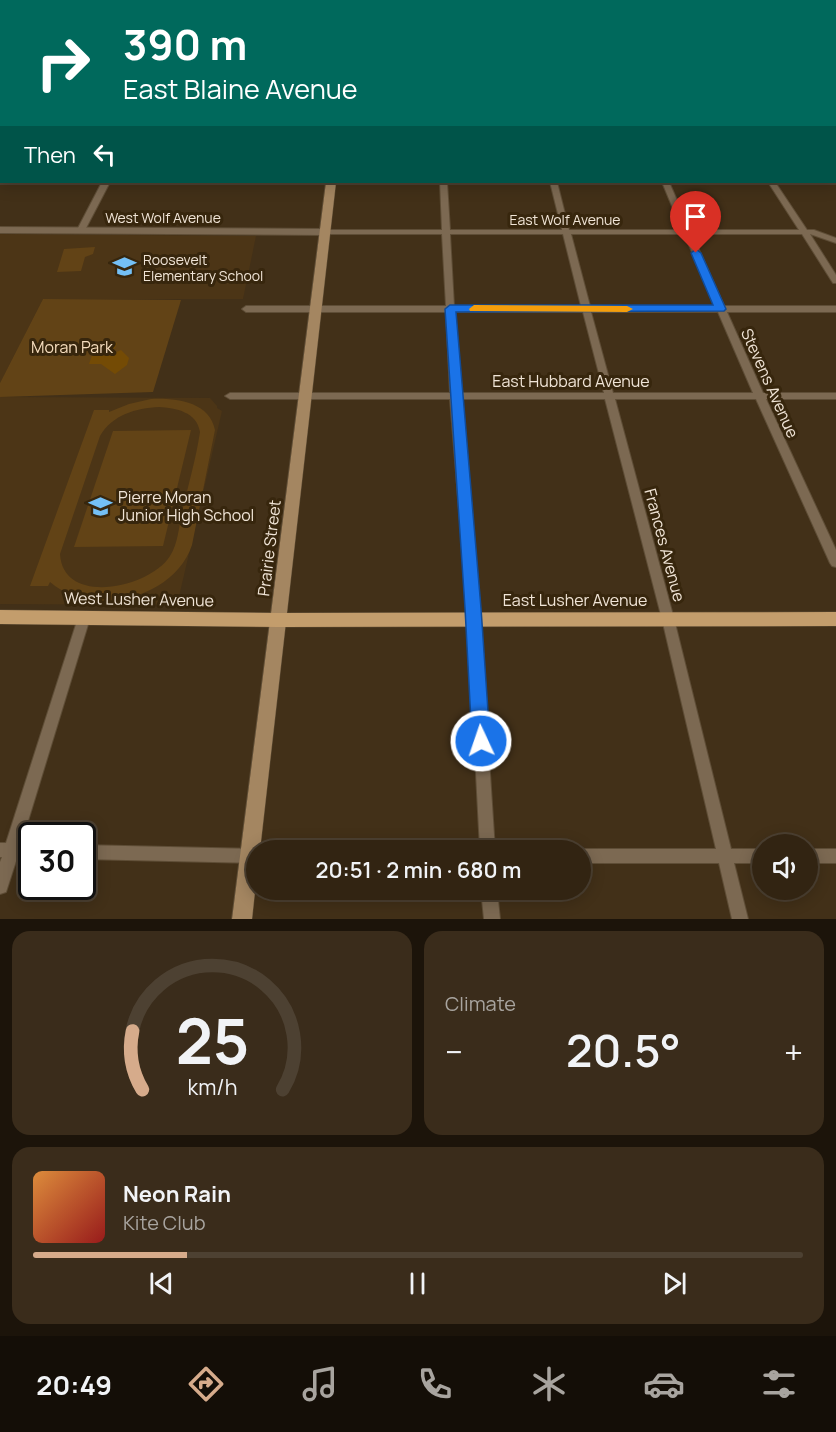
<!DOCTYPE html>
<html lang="en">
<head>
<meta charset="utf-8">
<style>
  :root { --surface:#322412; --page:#3a2c1b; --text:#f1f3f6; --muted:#a8a49f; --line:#4d4132; --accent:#d6ab8b }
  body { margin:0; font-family:Manrope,sans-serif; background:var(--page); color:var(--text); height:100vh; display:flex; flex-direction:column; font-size:22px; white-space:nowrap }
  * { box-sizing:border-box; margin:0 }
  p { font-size:20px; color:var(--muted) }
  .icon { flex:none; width:33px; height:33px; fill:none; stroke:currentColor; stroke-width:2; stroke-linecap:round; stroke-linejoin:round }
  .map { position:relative; height:919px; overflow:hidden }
  .details { display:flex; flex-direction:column; gap:12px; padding:12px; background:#1c140a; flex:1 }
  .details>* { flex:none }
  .banner { position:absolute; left:0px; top:0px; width:837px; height:183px; box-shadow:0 3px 15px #0003,0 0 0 2px var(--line); background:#00695c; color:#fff; overflow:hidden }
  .buttons { position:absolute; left:752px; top:834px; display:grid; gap:12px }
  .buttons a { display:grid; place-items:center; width:66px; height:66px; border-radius:50%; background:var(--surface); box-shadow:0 3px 15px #0003,0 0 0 2px var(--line); font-size:30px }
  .speed { position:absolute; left:18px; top:822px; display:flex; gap:12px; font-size:30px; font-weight:700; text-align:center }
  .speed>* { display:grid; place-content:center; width:78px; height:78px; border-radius:50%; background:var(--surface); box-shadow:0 3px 15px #0003,0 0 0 2px var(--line); line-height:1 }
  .speed .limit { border:3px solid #111; border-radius:9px; background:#fff; color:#111 }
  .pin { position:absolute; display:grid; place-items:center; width:51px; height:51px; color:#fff; margin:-62px -26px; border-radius:50% 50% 50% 0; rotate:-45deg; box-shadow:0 0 6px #0007 }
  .pin .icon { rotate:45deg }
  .me { position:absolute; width:66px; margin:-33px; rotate:357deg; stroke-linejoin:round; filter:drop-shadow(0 0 4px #0008) }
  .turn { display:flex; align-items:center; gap:21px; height:126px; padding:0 24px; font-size:27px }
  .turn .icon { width:78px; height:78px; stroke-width:2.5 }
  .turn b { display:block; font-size:42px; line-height:51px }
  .then { display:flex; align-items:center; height:57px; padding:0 24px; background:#0003; gap:12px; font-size:22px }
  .big { font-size:45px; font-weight:600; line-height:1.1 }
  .details .widget { flex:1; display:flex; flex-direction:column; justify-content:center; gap:9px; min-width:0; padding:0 21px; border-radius:18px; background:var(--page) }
  .details .dial { align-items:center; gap:0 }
  .dial svg { height:156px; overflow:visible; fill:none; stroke:var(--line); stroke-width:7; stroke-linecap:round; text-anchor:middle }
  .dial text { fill:var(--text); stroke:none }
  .song { display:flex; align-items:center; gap:18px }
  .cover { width:72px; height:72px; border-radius:9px; background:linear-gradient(135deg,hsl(30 70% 55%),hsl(0 70% 35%)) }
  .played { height:6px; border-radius:3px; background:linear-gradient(90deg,var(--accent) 20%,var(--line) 20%) }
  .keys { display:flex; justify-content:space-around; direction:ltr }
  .heat { display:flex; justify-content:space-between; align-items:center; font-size:33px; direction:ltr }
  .details .tiles { flex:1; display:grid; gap:12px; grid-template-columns:1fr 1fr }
  .widget:last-child { grid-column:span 2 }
  .trip { position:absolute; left:246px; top:840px; width:345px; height:60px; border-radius:30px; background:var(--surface); box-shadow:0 3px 15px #0003,0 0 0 2px var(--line); font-weight:600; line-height:60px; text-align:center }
  .tabs { display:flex; height:96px; justify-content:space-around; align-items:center; background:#140e07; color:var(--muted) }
  .tabs .icon { width:42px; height:42px }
  .tabs .on { color:var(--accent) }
  .tabs b { font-size:27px; color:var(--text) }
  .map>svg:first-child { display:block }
  .built { fill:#4c3516 }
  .green { fill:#624316; fill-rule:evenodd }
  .water { fill:#744b05 }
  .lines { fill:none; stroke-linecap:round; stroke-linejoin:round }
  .minor-casing { stroke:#5e4d36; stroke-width:2 }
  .tertiary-casing { stroke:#5e4d36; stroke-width:2 }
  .secondary-casing { stroke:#5e4d36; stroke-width:1 }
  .primary-casing { stroke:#5e4d36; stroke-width:1 }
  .minor { fill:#7c6952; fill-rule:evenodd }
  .tertiary { fill:#7c6952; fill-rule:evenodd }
  .secondary { fill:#a48661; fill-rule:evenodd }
  .primary { fill:#c39d6c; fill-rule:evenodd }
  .rail-casing { stroke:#b3a594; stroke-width:3 }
  .rail { stroke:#37260d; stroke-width:1.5; stroke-dasharray:4.5; stroke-linecap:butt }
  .route { fill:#1a73e8; stroke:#114b97; stroke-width:1.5 }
  .slow { fill:#f59e0b }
  .labels { text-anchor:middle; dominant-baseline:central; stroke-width:6; stroke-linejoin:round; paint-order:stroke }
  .far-street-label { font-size:14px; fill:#f0e4d6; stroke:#37260d }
  .far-poi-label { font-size:14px; fill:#f0e4d6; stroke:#37260d; text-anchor:start }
  .park-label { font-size:16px; fill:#f6ddbe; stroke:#37260d }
  .street-label { font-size:16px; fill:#f0e4d6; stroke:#37260d }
  .poi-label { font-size:16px; fill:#f0e4d6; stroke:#37260d; text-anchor:start }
</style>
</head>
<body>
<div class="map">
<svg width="836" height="919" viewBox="0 0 836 919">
  <rect width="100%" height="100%" fill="#423018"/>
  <g class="built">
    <path d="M0,234L256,236L243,299H43L0,383Z"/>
    <path d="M0,397L210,398L217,406V408L222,411L178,601L173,605L0,604Z"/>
  </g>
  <g class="green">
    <path d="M95,247L93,254L85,257L81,271L57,272L64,249Z"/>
    <path d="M43,299L181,300L153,392L0,397V383Z"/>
    <path d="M151,399C175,398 209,401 215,430L192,545C174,599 92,618 50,582L48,586H30L94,410H109V412L129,404ZM159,407C176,408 197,412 200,432C196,459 188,486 182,512C179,526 178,544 170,556C150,588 63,607 60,554L100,436C112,415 136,408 159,407Z"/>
    <path d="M191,430L163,546L74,547L113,431Z"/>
  </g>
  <path class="water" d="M106,343H117L115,348L105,353L108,356L121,350L129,358L127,365L115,374L101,364H89L92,355L102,351Z"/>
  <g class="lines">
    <defs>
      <g id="minor">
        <path d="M238,0H242L237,2Z"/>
        <path d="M393,0H400L390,2Z"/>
        <path d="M479,0H485L476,2Z"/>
        <path d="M720,0H725L726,2H721Z"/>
        <rect x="0" y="16" width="2" height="4"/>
        <rect x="0" y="42" width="2" height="4"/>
        <rect x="0" y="115" width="2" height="4"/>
        <rect x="0" y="166" width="2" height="4"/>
        <path d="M836,180V184H832V182H836Z"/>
        <path d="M102,182H110L85,230L84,232H78L77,230Z"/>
        <path d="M440,182H447L450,230H562L550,182H557L569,230H682L662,182H669L690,230H799L768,182H775L807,230H814L836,238V243L810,234L836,275V283H833L802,234H692L724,306H836V312H727L763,393H836V399H766L836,550V567L832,566L830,563L756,399H615L674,619L731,849H762V863H734L748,919H732L719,863H580V850H576L580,849H716L662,619L605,399H460L480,620L495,850H480L468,620L450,399H230L225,396L230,393H450L446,312H246L242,309L246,306H446L442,234H325L321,232L325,230H442ZM450,234H563L581,306H454ZM571,234H684L716,306H590ZM455,312H583L604,393H460ZM591,312H718L753,393H613Z"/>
        <path d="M84,613L88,615L90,618L21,844H32V858H17L6,892L0,894V862L2,857H0V843H6L78,618L80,615Z"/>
        <path d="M82,845L256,849L260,850H256V863L82,859Z"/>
        <rect x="807" y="849" width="29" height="14"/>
        <path d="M481,890H497L500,919H484Z"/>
      </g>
      <g id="tertiary">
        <path d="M628,0H634L635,2H629Z"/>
        <rect x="0" y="72" width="2" height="4"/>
        <path d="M0,227L325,229L329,232L325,235L0,233Z"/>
      </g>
      <g id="secondary">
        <rect x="35" y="0" width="6" height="2"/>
        <path d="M351,0H357L350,2Z"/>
        <path d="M452,0L463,2H453Z"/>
        <path d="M0,47H2L0,54Z"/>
        <path d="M326,182H336L260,850H256V882L252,919H232Z"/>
      </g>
      <path id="primary" d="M0,610L279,613L836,612V626L279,627L0,624Z"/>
    </defs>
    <use href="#minor" class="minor-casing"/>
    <use href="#tertiary" class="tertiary-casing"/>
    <use href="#secondary" class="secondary-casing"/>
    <use href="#primary" class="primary-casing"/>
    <use href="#minor" class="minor"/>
    <use href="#tertiary" class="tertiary"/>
    <use href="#secondary" class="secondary"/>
    <use href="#primary" class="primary"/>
    <defs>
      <path id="rail" d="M574,0L578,2"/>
    </defs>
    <use href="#rail" class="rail-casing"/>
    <use href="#rail" class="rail"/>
  </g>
  <path class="route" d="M696,249L701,253L726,309L724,311L456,312L481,608L490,741L487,746L481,748L474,746L472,741L465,608L445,309L450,305H713L691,253Z"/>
  <path class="slow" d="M474,305L627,306L633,309L627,312L470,311L469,309Z"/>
  <defs>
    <symbol id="school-bare" viewBox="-9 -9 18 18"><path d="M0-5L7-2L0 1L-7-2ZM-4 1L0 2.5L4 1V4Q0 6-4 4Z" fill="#74c0f6" stroke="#37260d" stroke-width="2.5" paint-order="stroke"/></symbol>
  </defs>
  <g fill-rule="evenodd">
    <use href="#school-bare" x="108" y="250" width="33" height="33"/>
    <use href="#school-bare" x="84" y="490" width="33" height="33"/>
  </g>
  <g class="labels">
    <g class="far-street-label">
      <text x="163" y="217">West Wolf Avenue</text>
      <text x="565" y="219">East Wolf Avenue</text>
    </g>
    <g class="far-poi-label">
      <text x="143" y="259">Roosevelt<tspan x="143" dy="16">Elementary School</tspan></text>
    </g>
    <g class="park-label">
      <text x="72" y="347">Moran Park</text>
    </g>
    <g class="street-label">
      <text x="571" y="381">East Hubbard Avenue</text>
      <text transform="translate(770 383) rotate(66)">Stevens Avenue</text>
      <text transform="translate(665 545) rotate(75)">Frances Avenue</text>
      <text transform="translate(269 548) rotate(-83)">Prairie Street</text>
      <text transform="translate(139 599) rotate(1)">West Lusher Avenue</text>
      <text x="575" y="600">East Lusher Avenue</text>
    </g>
    <g class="poi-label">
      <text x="118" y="497">Pierre Moran<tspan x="118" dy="18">Junior High School</tspan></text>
    </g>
  </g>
</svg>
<div class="buttons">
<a><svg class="icon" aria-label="sound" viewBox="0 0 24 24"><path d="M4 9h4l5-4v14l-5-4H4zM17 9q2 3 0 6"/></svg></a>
</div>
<div class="speed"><div class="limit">30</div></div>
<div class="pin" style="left:696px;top:253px;background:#d93025"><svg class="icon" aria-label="arrive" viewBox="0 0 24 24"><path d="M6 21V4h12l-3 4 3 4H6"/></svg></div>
<svg class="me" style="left:481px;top:741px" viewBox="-20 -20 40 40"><circle r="17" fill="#1a73e8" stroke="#fff" stroke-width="3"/><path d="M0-11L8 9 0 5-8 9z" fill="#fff"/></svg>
<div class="trip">20:51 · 2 min · 680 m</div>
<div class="banner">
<div class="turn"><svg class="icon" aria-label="right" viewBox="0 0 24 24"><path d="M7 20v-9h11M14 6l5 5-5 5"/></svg><div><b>390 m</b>East Blaine Avenue</div></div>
<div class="then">Then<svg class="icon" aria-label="left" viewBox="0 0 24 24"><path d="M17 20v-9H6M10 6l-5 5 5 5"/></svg></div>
</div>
</div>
<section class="details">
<div class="tiles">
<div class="widget dial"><svg viewBox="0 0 100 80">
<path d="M14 69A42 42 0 1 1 86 69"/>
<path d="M14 69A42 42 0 0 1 9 39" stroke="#d6ab8b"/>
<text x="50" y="56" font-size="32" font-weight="700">25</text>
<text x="50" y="72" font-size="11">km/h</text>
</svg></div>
<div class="widget"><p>Climate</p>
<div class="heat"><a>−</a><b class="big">20.5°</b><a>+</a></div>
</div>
<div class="widget">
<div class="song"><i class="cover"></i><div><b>Neon Rain</b><p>Kite Club</p></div></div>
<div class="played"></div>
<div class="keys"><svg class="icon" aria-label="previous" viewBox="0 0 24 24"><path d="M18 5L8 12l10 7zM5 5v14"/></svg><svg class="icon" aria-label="pause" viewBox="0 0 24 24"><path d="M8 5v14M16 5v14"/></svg><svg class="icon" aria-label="next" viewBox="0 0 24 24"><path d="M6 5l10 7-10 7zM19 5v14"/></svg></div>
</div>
</div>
</section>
<nav class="tabs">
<b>20:49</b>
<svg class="icon on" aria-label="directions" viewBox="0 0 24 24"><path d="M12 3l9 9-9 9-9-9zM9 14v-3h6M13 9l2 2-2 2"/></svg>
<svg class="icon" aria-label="music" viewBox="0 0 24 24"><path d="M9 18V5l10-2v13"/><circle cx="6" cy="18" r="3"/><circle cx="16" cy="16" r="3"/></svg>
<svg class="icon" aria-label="phone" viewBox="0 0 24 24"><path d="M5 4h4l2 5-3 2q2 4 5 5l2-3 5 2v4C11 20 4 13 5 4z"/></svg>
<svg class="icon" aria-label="climate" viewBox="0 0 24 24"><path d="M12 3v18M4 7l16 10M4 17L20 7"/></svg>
<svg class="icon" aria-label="car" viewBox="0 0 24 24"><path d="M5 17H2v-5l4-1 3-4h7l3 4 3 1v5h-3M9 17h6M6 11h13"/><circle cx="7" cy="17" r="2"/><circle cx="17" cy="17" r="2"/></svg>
<svg class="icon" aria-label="filters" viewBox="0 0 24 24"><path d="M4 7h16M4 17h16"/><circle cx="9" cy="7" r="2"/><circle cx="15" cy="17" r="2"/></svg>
</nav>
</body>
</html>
